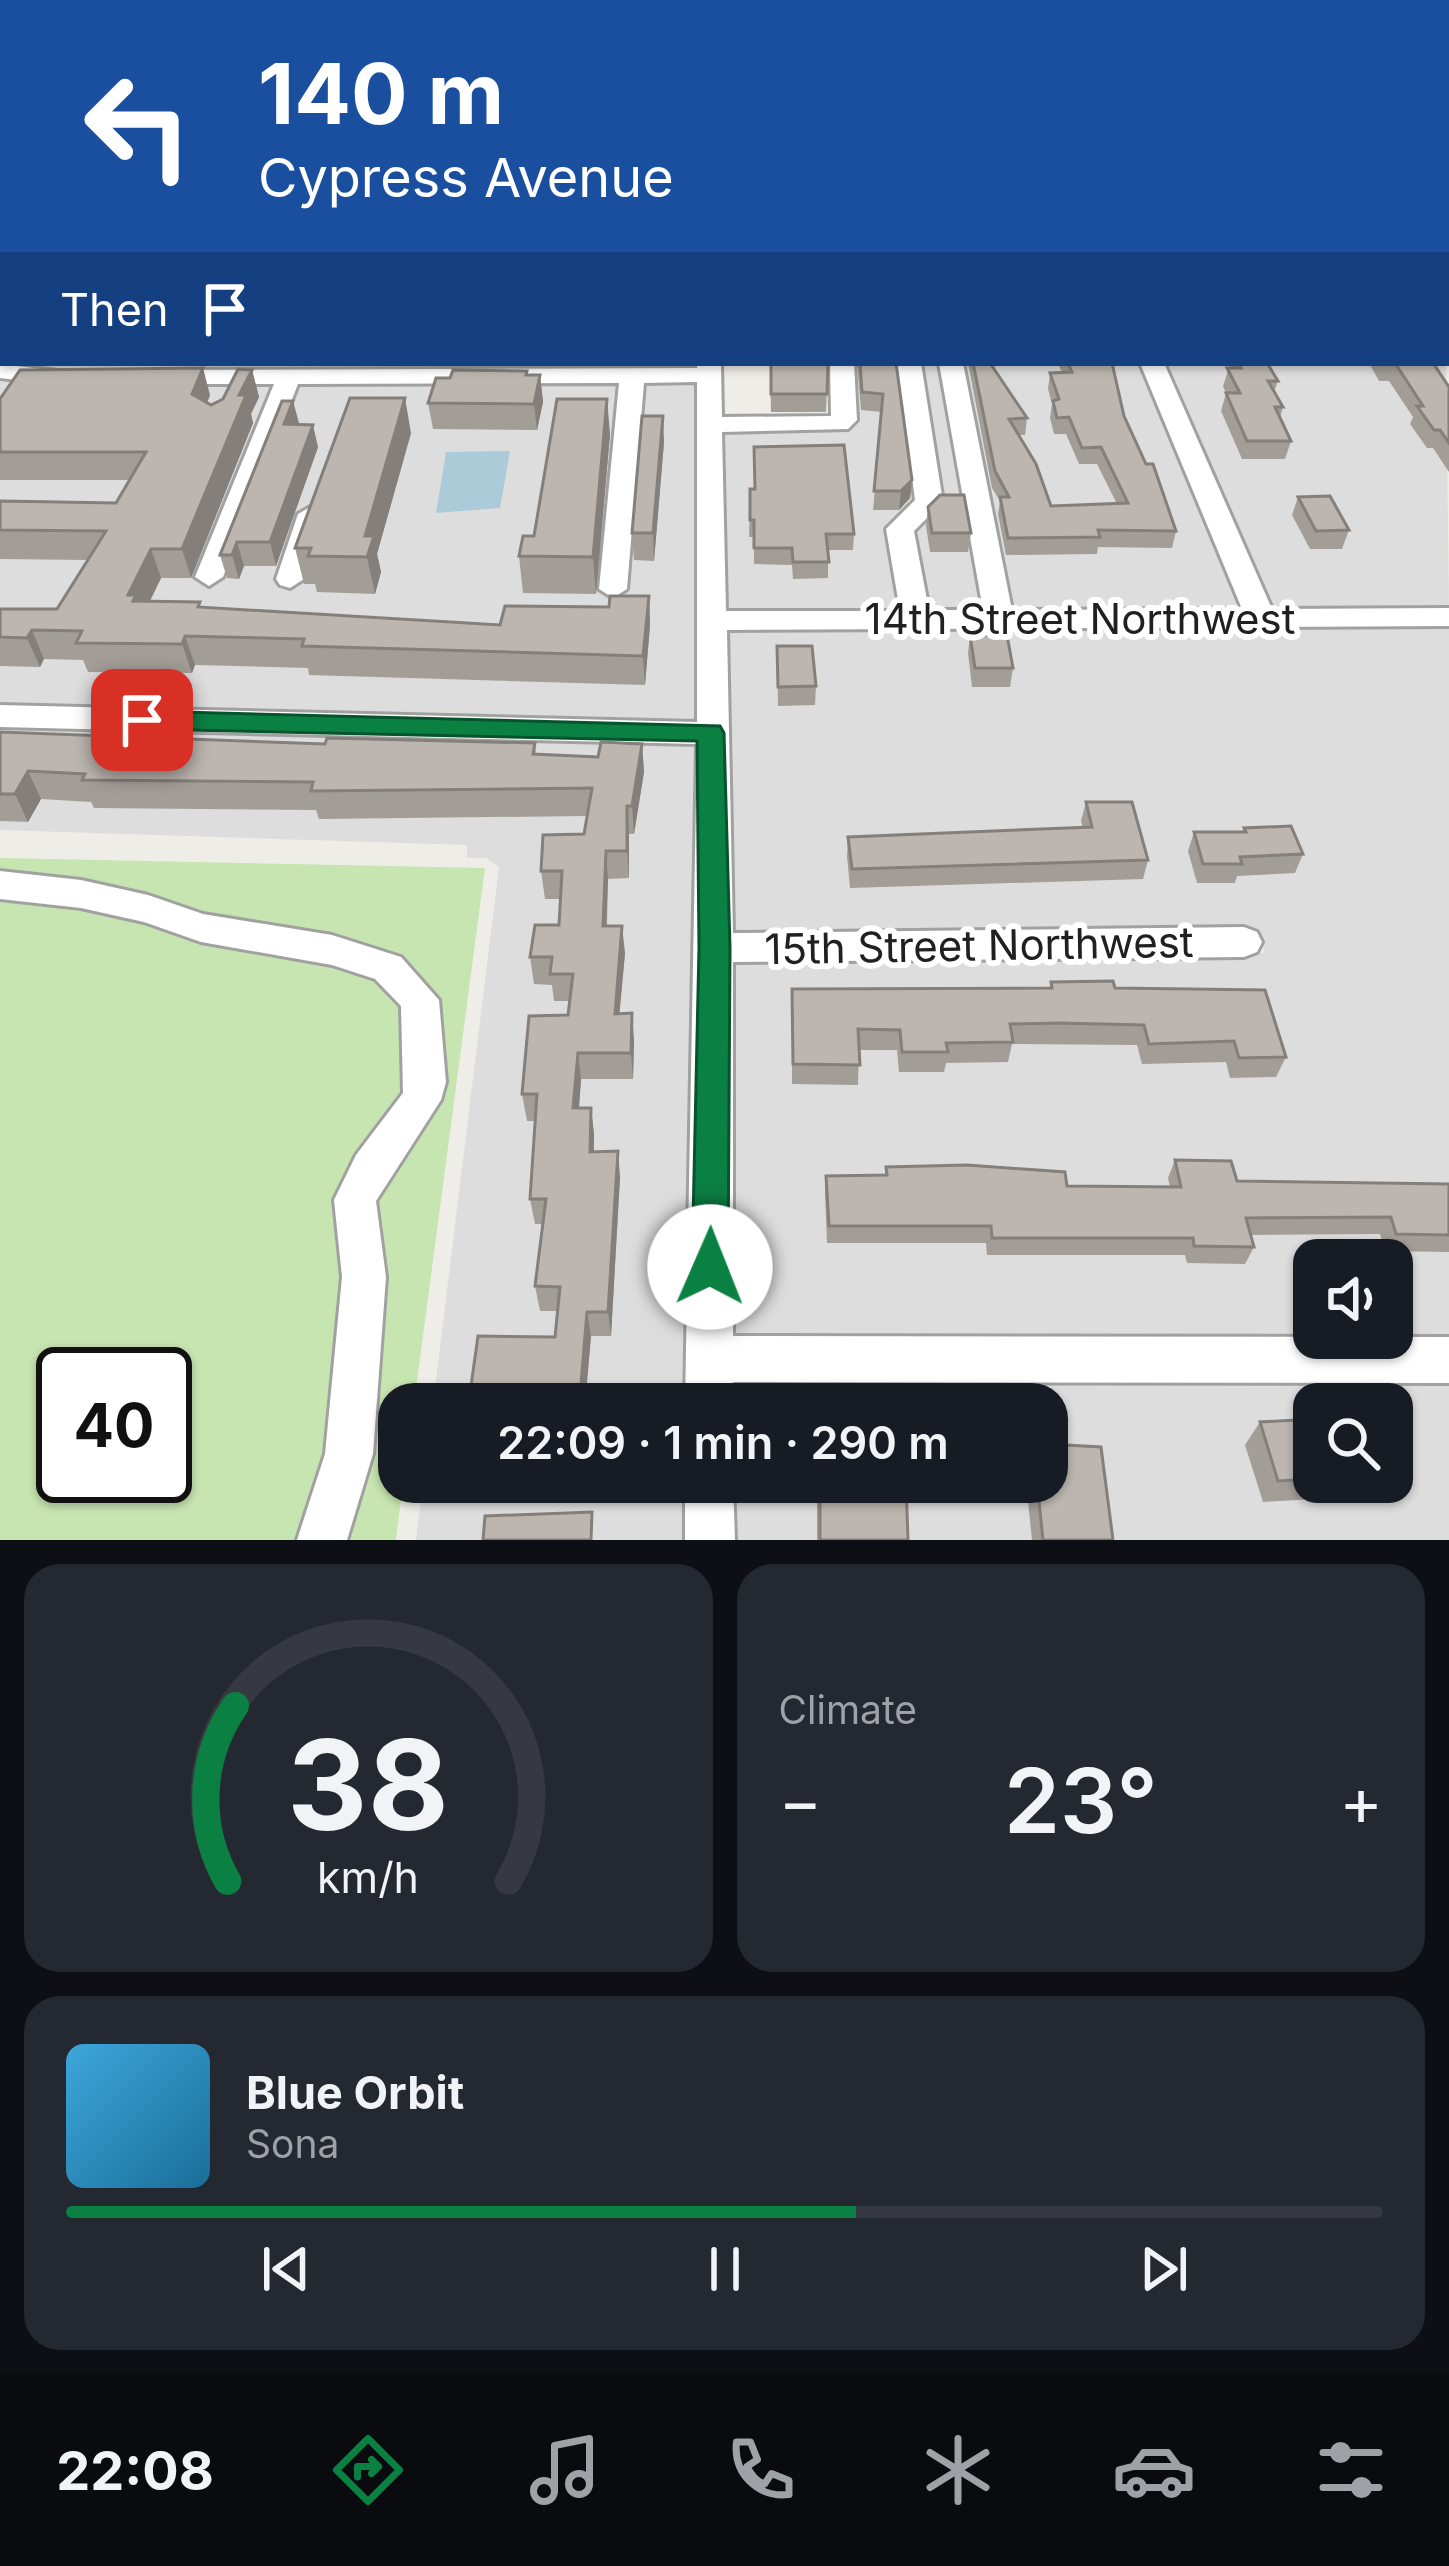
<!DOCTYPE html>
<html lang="en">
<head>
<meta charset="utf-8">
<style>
  :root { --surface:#171b24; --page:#242831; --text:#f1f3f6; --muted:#9ea1a6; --line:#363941; --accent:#0b8043 }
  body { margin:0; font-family:Inter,sans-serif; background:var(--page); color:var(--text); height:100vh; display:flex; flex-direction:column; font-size:45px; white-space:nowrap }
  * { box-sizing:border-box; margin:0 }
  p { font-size:39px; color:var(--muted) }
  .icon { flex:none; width:66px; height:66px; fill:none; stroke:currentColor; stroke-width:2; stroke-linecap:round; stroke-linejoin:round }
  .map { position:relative; height:1540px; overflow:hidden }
  .drawer { display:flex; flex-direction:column; gap:24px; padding:24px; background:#0d0f14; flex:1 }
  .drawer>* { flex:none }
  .hud { position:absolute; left:0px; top:0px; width:1449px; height:366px; box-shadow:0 3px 9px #0004; background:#1a4fa0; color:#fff; overflow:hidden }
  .controls { position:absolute; left:1293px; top:1239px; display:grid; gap:24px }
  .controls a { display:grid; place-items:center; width:120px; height:120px; border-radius:24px; background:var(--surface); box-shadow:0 3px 9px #0004; font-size:60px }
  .speed { position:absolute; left:36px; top:1347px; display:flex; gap:24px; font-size:60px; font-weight:700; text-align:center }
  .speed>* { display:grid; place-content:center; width:156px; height:156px; border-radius:50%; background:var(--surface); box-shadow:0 3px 9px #0004; line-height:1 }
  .speed .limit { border:6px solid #111; border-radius:18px; background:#fff; color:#111 }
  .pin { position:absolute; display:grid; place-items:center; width:102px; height:102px; color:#fff; margin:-51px; border-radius:24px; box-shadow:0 6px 18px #0006 }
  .me { position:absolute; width:132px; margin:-66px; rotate:1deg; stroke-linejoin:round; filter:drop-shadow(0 0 9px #0008) }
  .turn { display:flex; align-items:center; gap:42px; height:252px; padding:0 60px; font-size:54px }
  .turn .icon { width:156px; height:156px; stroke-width:2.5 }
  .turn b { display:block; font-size:84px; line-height:102px }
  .then { display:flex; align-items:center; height:114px; padding:0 60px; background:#0003; gap:24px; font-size:45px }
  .big { font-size:90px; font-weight:600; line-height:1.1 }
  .drawer .tile { flex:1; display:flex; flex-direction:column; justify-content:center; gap:18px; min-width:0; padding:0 42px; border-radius:36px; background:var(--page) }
  .drawer .dial { align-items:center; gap:0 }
  .dial svg { height:312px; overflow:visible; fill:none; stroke:var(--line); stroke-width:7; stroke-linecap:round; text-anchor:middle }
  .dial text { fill:var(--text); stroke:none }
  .song { display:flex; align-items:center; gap:36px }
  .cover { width:144px; height:144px; border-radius:18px; background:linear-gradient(135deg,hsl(200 70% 55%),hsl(200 70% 35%)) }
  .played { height:12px; border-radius:6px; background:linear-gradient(90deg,var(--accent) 60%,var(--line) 60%) }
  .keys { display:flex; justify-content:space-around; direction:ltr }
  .heat { display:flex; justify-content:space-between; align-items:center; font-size:66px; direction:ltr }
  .drawer .tiles { flex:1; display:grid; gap:24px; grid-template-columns:1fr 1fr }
  .tile:last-child { grid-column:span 2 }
  .trip { position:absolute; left:378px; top:1383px; width:690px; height:120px; border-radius:36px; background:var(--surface); box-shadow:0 3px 9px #0004; font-weight:600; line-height:120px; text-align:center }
  .dock { display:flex; height:192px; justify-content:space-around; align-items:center; background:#090b0e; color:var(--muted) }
  .dock .icon { width:84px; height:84px }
  .dock .active { color:var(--accent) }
  .dock b { font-size:54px; color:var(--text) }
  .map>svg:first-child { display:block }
  .residential { fill:#dedddd; fill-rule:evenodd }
  .grass { fill:#c7e5b1; fill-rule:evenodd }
  .water { fill:#abcbd9 }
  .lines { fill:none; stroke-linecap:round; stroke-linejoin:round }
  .minor-casing { stroke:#a1a1a1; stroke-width:6 }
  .minor { fill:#fff; fill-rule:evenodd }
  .wall { fill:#a39d97 }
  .shaded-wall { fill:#847f7b }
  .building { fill:#bdb6b0; stroke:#847f7b; stroke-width:3 }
  .route { fill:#0b8043; stroke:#07532c; stroke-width:3 }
  .labels { text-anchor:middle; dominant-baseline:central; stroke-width:12; stroke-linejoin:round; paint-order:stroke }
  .street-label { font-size:42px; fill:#202020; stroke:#fff }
</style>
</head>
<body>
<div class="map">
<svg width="1449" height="1540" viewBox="0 0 1449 1540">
  <rect width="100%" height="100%" fill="#efede7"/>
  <g class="residential">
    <path d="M3,170V363H697V369L68,373L0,364Z"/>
    <path d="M836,363H898L916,500L887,529L900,610L724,613L721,423L845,429Z"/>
    <path d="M921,363H939L983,610H928L913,531L941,502Z"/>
    <path d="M962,363H1140L1242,608L1011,610Z"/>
    <path d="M1163,363H1446L1449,609L1270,608Z"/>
    <path d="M0,378L61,383L697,380L696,723L0,707Z"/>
    <path d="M1449,625V1341L730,1340L732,960L1265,953L1256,929L732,935L724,629ZM1314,1260H1392V1338H1314Z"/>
    <path d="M0,725L696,742L697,948L686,1404H433L499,867L486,858H467V845L0,830Z"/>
    <path d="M730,1378L1449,1379V1540H733L732,1482H1047V1404H731ZM1314,1404H1392V1482H1314Z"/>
    <path d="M423,1482H686V1540H416Z"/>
  </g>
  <path class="grass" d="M0,858L485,868L414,1404H399V1482H403L396,1540H0ZM63,1374H165V1476H63Z"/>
  <path class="water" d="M510,451L500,508L436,513L446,452Z"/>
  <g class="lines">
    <defs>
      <g id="minor">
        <path d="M307,0H323L306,3Z"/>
        <rect x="503" y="0" width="16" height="3"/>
        <rect x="696" y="0" width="16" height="3"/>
        <path d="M1094,0H1111L1113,3H1096Z"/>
        <path d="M1287,0H1304L1306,3H1289Z"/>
        <path d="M3,13V25L0,26V14Z"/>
        <rect x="0" y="51" width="3" height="10"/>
        <path d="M3,152V167L0,168V153Z"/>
        <path d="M1446,341L1449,342V359L1446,358Z"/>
        <path d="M697,363H721L722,417L831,416L830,363H854L857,420L848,429L722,432L726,611H900L886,529L915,500L897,363H921L943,502L914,531L929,610H983L939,363H963L1012,610L1242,609L1140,363H1164L1272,609L1449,608V626L727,630L733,933L1244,927L1257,932L1262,942L1257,952L1244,957L733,962V1336L1449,1337V1383L733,1382V1404H685L697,744L0,727V705L697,722V382L644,383L627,589L613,598L599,589L619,383L298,384L223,577L209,586L195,577L274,384H163L151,377L163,370L697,368Z"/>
        <path d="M0,364L58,371L70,378L58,385L0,378Z"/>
        <path d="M312,506L326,514L304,579L290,588L280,585L276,579L298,514Z"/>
        <path d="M0,871L81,880L148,895L203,914L332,935L401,957L439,1000L446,1082L441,1100L376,1201L386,1277L373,1454L347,1540H297L325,1454L342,1277L334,1200L356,1155L403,1093L401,1006L375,979L332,965L201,942L144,922L81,908L0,899Z"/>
        <path d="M685,1482H733L735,1540H685Z"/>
      </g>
    </defs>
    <use href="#minor" class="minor-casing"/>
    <use href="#minor" class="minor"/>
  </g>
  <g class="wall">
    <rect x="1446" y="64" width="3" height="178"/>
    <path d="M3,166V226L0,225V169Z"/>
    <rect x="0" y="261" width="3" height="69"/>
    <path d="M770,363H828L826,412H771Z"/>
    <path d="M857,363H896L912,480L910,498L899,510H873L882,412L861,410Z"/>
    <path d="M968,363H990L1027,418L1025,435H1018L1051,506L1117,504L1097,464H1079L1066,434H1054L1050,418L1052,404L1048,389L1050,373H1062L1058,363H1112L1124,416L1176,531L1172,548L1098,547L1097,554L1006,555L998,514L1000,501L992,488Z"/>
    <path d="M1228,363H1267L1278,381L1274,392L1283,407L1280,417L1291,441L1285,459H1242L1221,411L1226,393L1223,386L1229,368Z"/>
    <path d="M1369,363H1433L1449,387V472L1433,448H1427L1410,424L1413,417L1389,381H1379Z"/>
    <path d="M252,370L259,397L251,414L253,423L191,578H161L150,601L202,607L500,625L609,607L649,596L650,625L645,685L309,675L308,668L195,665L192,673L88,672L83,660L44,659L40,667L0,666V609H57L88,560L0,559V501L116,503L129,480H0V399L210,395L207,403L211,405L223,399Z"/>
    <path d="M527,371L528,375H540L543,402L537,430L433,429L428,403L450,378Z"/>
    <path d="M299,423L318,447L276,566H244L239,579L227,578L220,555Z"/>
    <path d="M411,433L377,554L381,572L375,594L317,592L315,584H304L295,548Z"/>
    <path d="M610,434L596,594L523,593L519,556Z"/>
    <path d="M664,442L654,561L634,560L632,533Z"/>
    <path d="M754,489L854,534L853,550H828V578L793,579L792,565L754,564V537H749L750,505Z"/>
    <path d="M1298,497L1349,530L1342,549H1310L1292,515Z"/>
    <path d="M928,507L971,533L968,552H930L926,526Z"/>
    <path d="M970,635L1013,668L1010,687H972L968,653Z"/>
    <path d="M777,646L816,686L815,705L778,706Z"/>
    <path d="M0,732L325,744L535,743L536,755L598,757L642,744L644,772L634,834H629V878L608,879L607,926L625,953L619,1014L634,1040L633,1079H581L579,1108H591L594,1134V1151L620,1177L611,1336H591L586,1395L607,1396L608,1404H473L470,1393L555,1337L558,1311H540L535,1286L542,1224H535L530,1199L535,1121H527L522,1094L568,1015L570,1001H554L552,985L534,984L530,957L559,925L561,899H545L541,871L584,834L587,816L319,819L316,810L94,808L91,802L41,799L28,822L0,821Z"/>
    <path d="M1086,802L1148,860L1143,879L850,888L847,856L848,837L1083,828L1081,821Z"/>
    <path d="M1244,828L1303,854L1295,873L1237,876L1235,883H1197L1188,851L1194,832H1242Z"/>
    <path d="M1051,982L1115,988L1286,1057L1276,1077L1230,1078L1226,1062L1142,1064L1137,1045L1012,1044L1008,1062L946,1063L944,1072H899L897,1050H859L858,1085L792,1084V989L1050,988Z"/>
    <path d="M1175,1160L1237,1181L1449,1184V1252L1385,1251L1380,1234L1251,1235L1254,1247L1245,1264L1187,1263L1185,1255H987L986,1243H827L825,1193L826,1176L885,1175L886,1167L1067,1186L1170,1187L1168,1178Z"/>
    <path d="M1314,1419V1482H1392V1440L1404,1473L1385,1495L1263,1502L1245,1445L1260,1422Z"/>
    <path d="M817,1482H906L908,1540H817Z"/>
    <path d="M1026,1482H1047L1113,1540H1032Z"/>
  </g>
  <g class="shaded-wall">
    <path d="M203,368L210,395L200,421L192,394Z"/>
    <path d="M252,370L259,397L251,414L253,423L191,578L182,549L239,395Z"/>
    <path d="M540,375L543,402L537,430L534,404Z"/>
    <path d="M405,398L411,433L377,554L381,572L375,594L367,557L365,536Z"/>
    <path d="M607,399L610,434L596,594L593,557Z"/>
    <path d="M293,401L299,423L289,447L284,424Z"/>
    <path d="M663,416L664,442L654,561L653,533Z"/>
    <path d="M313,425L318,447L276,566L270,542Z"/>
    <path d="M912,480L910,498L899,510L901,491Z"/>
    <path d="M237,542L244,566L239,579L232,555Z"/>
    <path d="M151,549L161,578L143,615L128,595Z"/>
    <path d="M649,596L650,625L645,685L643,656Z"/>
    <path d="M32,630L44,659L40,667L27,638Z"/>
    <path d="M185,636L195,665L192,673L182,644Z"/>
    <path d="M642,744L644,772L634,834L632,806Z"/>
    <path d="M28,771L41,799L28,822L15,794Z"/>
    <path d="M627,806L629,834V878L627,851Z"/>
    <path d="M606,851L608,879L605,953L603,926Z"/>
    <path d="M622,926L625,953L617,1041L615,1014Z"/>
    <path d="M632,1013L634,1040L633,1079L631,1053Z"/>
    <path d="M578,1053L581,1079L577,1134L573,1108Z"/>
    <path d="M591,1108L594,1134L593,1177L590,1152Z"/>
    <path d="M618,1151L620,1177L611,1336L608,1312Z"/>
    <path d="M587,1312L591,1336L585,1404L580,1395Z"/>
  </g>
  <g class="building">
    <path d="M78,0H291L289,3H76Z"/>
    <path d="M345,0H459L457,3H351L344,2Z"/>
    <path d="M536,0H581L580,3H535Z"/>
    <path d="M631,0H669V3H630Z"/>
    <path d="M737,0H1068L1069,3H738Z"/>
    <path d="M1151,0H1184L1185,3H1153Z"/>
    <path d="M1253,0H1280L1283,3H1255Z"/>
    <path d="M1446,64H1449V111L1447,112L1449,120V189L1447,190L1449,225H1446Z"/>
    <path d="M3,166V207H0V169Z"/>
    <rect x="0" y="261" width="3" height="50"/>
    <path d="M771,363H828L827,394H771Z"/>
    <path d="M860,363H896L912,480L901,491H874L883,394L862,392Z"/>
    <path d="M973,363H990L1027,418L1009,419L1036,464L1051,506L1128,503L1101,447L1082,448L1069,417L1057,418L1053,401L1059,399L1050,373L1072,372L1068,363H1112L1124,416L1146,464H1153L1176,531L1098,530L1100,537L1008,538L1000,497H1009L995,471Z"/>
    <path d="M1239,363H1267L1278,381H1268L1283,407H1275L1291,441H1247L1226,393H1240L1227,368H1241Z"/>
    <path d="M1385,363H1433L1449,387V443L1440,430H1434L1417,406H1423L1395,363Z"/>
    <path d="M203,368L192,394L211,405L223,399L238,369L252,370L239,395H246L182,549H151L128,595H136L133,601L200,602L198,607L500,625L505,606L609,607L610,596H649L643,656L302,646L304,639L185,636L182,644L76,643L82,631L32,630L27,638L0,637V609H57L106,531L0,530V501L116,503L146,452H0V399L20,370Z"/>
    <path d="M453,370L527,371L526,375H540L534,404L428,403L436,378H450Z"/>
    <path d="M350,398H405L365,536H374L367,557L308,556L311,548H295Z"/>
    <path d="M557,399H607L593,557L519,556L523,536H534Z"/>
    <path d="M282,401H293L284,424L313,425L270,542H237L232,555H220Z"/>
    <path d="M642,416H663L653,533H632Z"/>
    <path d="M844,445L854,534H826L829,562H793L792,548H754V520H750V489H755L754,447Z"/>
    <path d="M940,495H964L971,533H932L928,507Z"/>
    <path d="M1330,496L1349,530L1316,531L1298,497Z"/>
    <path d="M970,635H1007L1013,668H975Z"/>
    <path d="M777,646H812L816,686L778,687Z"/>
    <path d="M0,732L325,744L327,738L535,743L533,754L598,757L601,742L642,744L632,806H627V851H606L603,926H622L615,1014L632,1013L631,1053H578L573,1108H591L590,1152L618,1151L608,1312H587L580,1395L607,1396L606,1404H497L498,1394L470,1393L478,1336L555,1337L560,1287L535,1286L546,1199H530L537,1094H522L529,1016L568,1015L573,974H550L552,957H530L535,925H559L562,871H541L543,835L584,834L592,788L311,791L313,782L82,780L85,774L28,771L15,794H0Z"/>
    <path d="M1086,802H1132L1148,860L852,869L848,837L1092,827Z"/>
    <path d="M1291,826L1303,854L1240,857L1242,864H1203L1194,832H1246L1244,828Z"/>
    <path d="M1113,981L1115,988L1265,990L1286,1057L1239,1058L1234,1041L1149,1044L1144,1025L1059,1023L1010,1024L1013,1042L946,1043L948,1052H902L900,1030L858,1029L860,1065L793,1064L792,989L1052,988L1051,982Z"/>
    <path d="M1175,1160L1231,1161L1237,1181L1449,1184V1235L1396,1234L1391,1217L1246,1218L1254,1247L1194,1246L1193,1238H992L991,1226H829L826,1176L887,1175L886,1167L967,1165L1065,1172L1067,1186L1181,1187Z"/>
    <path d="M1314,1419V1479L1278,1481L1260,1422Z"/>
    <path d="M1392,1440L1404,1473L1392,1474Z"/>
    <path d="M1047,1444L1101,1447L1113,1540H1043L1037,1482H1047Z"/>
    <path d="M820,1482H906L908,1540H820Z"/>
    <path d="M592,1512L591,1540H483L485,1516Z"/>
  </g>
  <path class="route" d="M142,711L720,726L724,733L730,948L728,1267L723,1279L710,1284L697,1279L692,1267L699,948L697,741L142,729L129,720Z"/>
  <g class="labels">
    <g class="street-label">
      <text x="1080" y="618">14th Street Northwest</text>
      <text transform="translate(979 945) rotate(-1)">15th Street Northwest</text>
    </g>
  </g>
</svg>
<div class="controls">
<a><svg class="icon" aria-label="sound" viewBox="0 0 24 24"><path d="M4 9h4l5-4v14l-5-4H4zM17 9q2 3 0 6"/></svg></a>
<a><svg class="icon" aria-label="search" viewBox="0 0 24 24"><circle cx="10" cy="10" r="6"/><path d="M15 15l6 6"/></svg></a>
</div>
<div class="speed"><div class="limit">40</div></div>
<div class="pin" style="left:142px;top:720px;background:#d93025"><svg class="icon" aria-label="arrive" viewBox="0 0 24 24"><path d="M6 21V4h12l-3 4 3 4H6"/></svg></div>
<svg class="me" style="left:710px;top:1267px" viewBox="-20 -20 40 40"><circle r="19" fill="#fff"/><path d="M0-13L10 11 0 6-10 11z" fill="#0b8043"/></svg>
<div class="trip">22:09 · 1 min · 290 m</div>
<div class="hud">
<div class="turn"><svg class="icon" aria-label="left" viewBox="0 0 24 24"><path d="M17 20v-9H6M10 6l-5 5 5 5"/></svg><div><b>140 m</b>Cypress Avenue</div></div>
<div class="then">Then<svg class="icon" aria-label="arrive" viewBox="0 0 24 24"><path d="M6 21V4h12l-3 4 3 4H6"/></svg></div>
</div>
</div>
<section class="drawer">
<div class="tiles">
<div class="tile dial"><svg viewBox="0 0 100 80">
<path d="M14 69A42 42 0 1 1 86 69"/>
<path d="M14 69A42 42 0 0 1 16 24" stroke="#0b8043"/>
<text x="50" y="56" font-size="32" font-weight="700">38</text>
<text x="50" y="72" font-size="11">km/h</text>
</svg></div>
<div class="tile"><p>Climate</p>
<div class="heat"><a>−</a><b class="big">23°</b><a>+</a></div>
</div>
<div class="tile">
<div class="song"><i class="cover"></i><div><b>Blue Orbit</b><p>Sona</p></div></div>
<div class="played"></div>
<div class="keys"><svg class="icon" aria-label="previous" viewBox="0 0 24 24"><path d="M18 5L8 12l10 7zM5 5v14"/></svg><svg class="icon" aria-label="pause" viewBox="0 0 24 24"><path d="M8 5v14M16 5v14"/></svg><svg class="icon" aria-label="next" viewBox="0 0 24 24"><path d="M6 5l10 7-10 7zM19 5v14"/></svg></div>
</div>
</div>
</section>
<nav class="dock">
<b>22:08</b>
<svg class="icon active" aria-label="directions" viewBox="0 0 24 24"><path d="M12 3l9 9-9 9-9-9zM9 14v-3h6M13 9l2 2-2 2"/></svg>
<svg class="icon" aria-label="music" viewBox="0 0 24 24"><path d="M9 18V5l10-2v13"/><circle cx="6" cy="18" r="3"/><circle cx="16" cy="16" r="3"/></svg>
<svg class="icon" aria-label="phone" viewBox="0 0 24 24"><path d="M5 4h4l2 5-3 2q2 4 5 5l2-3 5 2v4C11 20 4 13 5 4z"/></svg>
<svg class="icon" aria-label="climate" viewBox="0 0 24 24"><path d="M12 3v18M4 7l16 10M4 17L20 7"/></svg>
<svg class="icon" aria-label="car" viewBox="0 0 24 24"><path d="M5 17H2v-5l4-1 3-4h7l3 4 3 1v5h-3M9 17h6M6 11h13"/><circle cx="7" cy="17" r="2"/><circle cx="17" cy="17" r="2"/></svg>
<svg class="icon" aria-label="filters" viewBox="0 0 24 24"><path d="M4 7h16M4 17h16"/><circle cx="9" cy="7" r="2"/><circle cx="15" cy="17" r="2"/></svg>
</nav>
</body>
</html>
